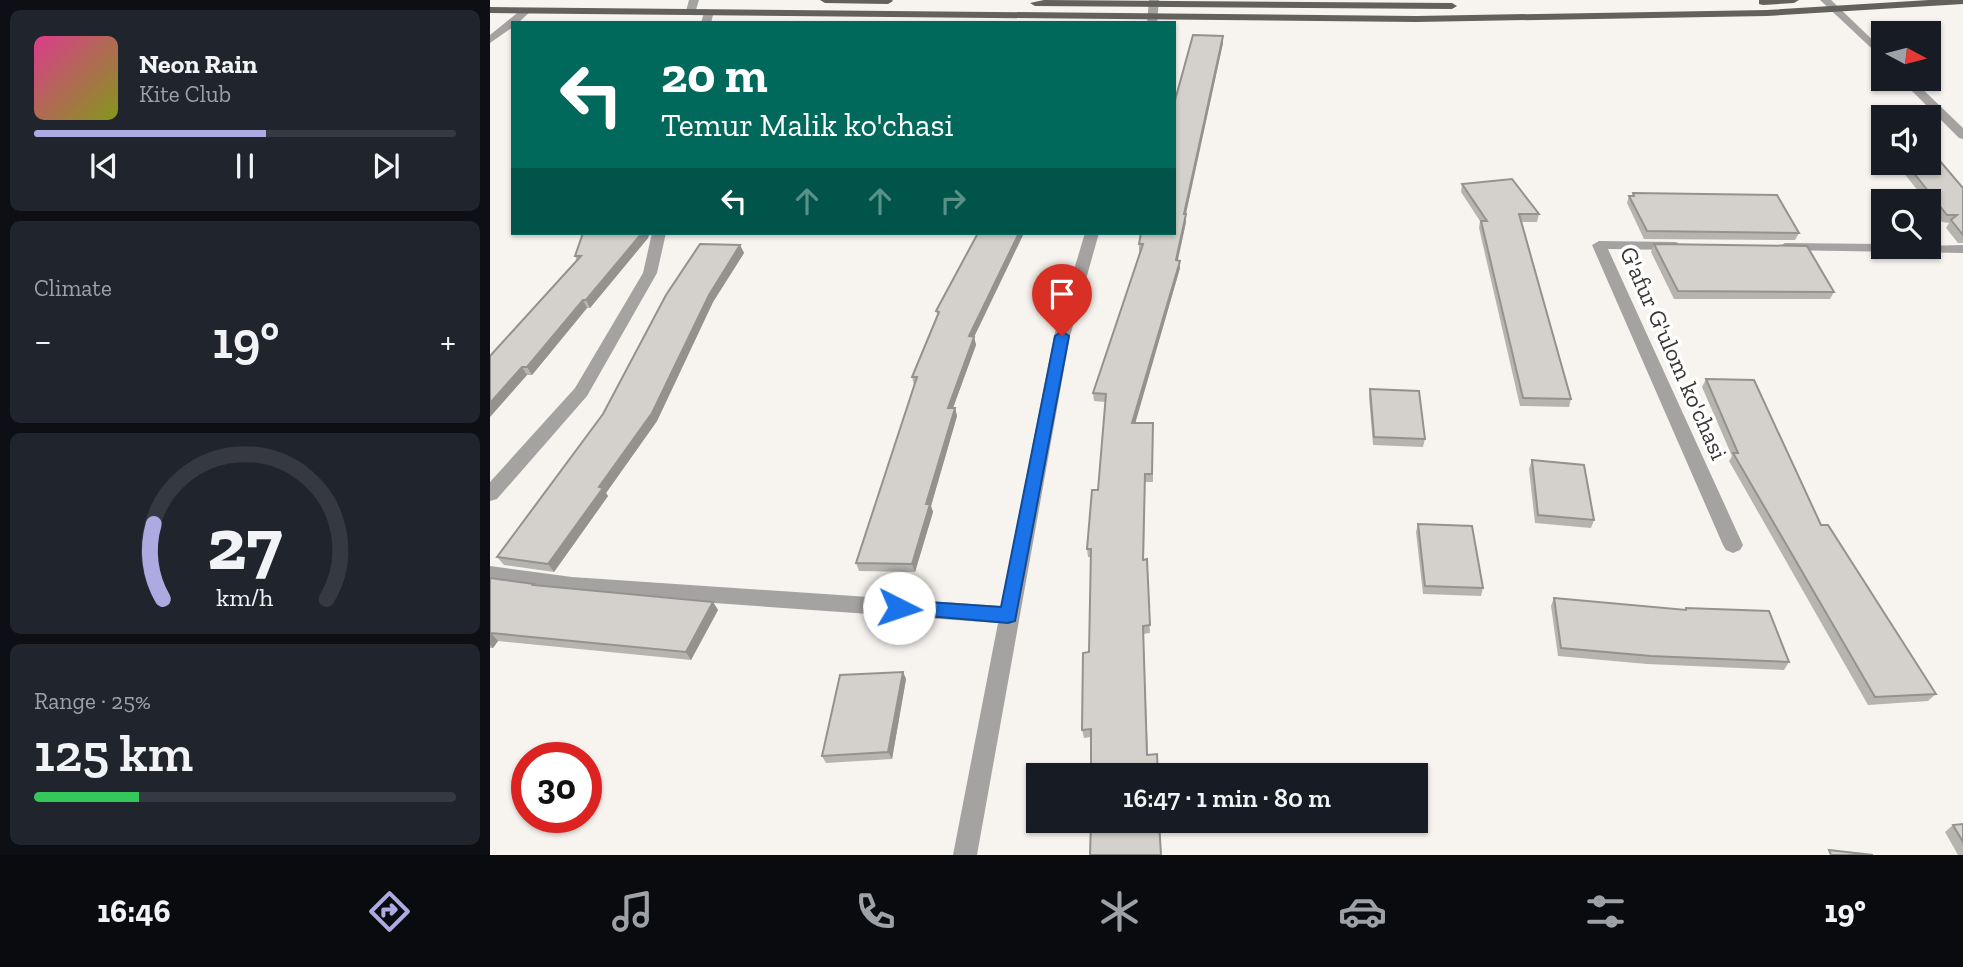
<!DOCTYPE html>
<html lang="en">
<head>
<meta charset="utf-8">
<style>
  :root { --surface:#171b24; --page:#20242c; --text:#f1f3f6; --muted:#9ea1a6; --line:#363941; --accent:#adaae1 }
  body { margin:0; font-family:"Zilla Slab",serif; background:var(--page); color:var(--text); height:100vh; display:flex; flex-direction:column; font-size:26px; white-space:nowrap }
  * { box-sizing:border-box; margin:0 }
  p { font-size:23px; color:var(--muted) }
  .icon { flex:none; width:38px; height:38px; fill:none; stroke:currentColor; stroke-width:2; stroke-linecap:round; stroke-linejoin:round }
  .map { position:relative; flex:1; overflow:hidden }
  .side { display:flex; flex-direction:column; gap:10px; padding:10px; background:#0d0f14; width:490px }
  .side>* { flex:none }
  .top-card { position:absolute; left:21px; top:21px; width:665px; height:214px; border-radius:0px; box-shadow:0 2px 5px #0004; background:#00695c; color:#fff; overflow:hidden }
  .needle { width:46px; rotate:97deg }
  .controls { position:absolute; left:1381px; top:21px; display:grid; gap:14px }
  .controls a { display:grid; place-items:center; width:70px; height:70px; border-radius:0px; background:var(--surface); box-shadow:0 2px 5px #0004; font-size:35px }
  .speed { position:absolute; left:21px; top:742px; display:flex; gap:14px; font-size:35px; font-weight:700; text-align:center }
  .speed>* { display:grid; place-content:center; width:91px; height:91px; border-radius:50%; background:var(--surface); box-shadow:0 2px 5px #0004; line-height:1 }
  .speed .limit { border:10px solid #d22; background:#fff; color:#111 }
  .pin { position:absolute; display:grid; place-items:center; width:60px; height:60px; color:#fff; margin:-72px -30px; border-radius:50% 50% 50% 0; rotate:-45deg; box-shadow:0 0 7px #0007 }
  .pin .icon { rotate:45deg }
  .me { position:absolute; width:77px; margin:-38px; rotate:94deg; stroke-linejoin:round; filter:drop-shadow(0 0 5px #0008) }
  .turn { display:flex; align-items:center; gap:24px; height:147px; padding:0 35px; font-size:32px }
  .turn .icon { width:91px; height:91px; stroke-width:2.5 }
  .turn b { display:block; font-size:49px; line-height:60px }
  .lanes { display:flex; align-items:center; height:66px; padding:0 35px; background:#0003; justify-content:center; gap:35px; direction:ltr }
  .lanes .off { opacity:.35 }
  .big { font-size:52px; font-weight:600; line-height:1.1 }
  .side .tile { flex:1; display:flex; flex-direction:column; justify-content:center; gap:10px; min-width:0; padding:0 24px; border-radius:10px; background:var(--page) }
  .side .dial { align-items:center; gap:0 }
  .dial svg { height:182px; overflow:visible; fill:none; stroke:var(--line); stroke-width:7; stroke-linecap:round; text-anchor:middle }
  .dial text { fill:var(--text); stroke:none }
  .song { display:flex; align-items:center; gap:21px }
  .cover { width:84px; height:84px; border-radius:10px; background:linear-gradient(135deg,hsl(330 70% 55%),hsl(70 70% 35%)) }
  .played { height:7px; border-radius:4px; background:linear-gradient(90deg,var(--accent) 55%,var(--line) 55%) }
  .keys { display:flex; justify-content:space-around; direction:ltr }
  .heat { display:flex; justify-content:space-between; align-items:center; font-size:38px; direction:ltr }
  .charge { height:10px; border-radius:5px; background:linear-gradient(90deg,#34c759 25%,var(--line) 0) }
  .trip { position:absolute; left:536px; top:763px; width:402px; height:70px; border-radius:0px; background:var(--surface); box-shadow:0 2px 5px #0004; font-weight:600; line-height:70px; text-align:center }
  .dock { display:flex; height:112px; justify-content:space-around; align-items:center; background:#090b0e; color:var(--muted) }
  .dock .icon { width:49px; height:49px }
  .dock .on { color:var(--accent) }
  .dock b { font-size:32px; color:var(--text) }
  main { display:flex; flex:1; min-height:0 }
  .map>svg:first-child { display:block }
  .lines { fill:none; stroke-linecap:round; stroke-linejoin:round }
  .minor { fill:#a4a3a1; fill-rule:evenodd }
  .primary { fill:#63615d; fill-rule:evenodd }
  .wall { fill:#b6b4af }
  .shaded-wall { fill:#94928f }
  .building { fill:#d4d1cc; stroke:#94928f; stroke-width:2 }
  .route { fill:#1a73e8; stroke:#114b97; stroke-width:2 }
  .labels { text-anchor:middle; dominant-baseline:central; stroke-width:7; stroke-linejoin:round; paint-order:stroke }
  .street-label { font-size:24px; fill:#383735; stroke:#fff }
</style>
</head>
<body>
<main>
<section class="side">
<div class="tile">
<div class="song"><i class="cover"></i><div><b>Neon Rain</b><p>Kite Club</p></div></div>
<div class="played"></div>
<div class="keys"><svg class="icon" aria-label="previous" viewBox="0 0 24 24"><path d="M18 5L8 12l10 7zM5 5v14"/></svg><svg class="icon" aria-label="pause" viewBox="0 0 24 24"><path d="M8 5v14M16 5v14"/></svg><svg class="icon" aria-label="next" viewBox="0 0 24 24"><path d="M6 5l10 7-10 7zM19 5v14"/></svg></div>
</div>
<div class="tile"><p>Climate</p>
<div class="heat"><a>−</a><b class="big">19°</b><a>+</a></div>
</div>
<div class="tile dial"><svg viewBox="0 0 100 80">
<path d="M14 69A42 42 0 1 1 86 69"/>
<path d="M14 69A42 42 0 0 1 10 36" stroke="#adaae1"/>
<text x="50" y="56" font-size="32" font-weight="700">27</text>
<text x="50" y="72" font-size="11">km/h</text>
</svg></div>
<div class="tile"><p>Range · 25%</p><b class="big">125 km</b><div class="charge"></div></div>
</section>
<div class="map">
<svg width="1473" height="855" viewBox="0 0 1473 855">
  <rect width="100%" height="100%" fill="#f7f4ef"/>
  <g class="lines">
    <g class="minor">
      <path d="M199,0H209L205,13L196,11Z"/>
      <path d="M659,0H669L667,23H657Z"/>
      <path d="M1330,0H1341L1393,50V59Z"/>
      <path d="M32,9L41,11L28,23H23V27L0,43V35Z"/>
      <path d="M215,9L224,11L221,23H211Z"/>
      <path d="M1410,79H1422L1473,128V139L1469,138Z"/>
      <path d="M162,233H176L167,273L97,396L7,499L0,501V482L85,388L153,273Z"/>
      <path d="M595,233H609L580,336L487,855H463L508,623L82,593L0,582V566L82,577L511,606L564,336Z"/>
      <path d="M1109,241L1186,242L1193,246L1186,250L1118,249L1253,545L1250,550L1243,553L1236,550L1233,545L1102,245Z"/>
      <path d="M1295,243L1393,244V247L1473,245V253L1290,250L1288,247Z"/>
    </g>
    <g class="primary">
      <path d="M330,0H402L403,1L398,4L335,3Z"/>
      <path d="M554,0L962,3L967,6L962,9L545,6L540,3Z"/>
      <path d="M1269,0H1309L1304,3L1273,5L1269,4Z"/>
      <path d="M1439,0H1473V4L1277,16L926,22L0,13V7L926,16L1277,10Z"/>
    </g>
  </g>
  <g class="wall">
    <path d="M733,43L696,214V222L688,260L690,268L645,423H663V482H655L654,560L657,559L660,633L653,634L658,754L668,775L601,737L594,738L592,730L599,652L601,557H598L597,549L608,490L615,402L604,401L603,393L651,252H649V244Z"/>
    <path d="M1406,163H1438L1473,188V243H1468L1456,228L1459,223L1452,222L1438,205V201H1436Z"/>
    <path d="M972,184L1049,214L1047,222H1032L1081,399L1079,407L1030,406L989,228L990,221L971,192Z"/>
    <path d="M1143,193L1309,233L1305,240L1154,239L1137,203L1139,196H1142Z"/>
    <path d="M488,233H534L484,337L486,345L463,408H465L467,416L441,506L443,512L425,572L369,571L366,563L424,385L422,377L448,316L446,311Z"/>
    <path d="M158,238L100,308H97L42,375H37L0,417L87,261L85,256Z"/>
    <path d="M1164,244L1344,292L1340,299H1184L1161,252Z"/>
    <path d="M250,245L254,253L223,302L167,421L116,493L118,496L64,572L14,565L7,557L113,414Z"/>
    <path d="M1216,379L1331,525L1446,694L1438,701L1378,705L1239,461L1242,456L1212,387Z"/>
    <path d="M880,389L935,439L933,447L883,445L879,397Z"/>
    <path d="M1042,460L1104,520L1101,528L1045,523L1039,469Z"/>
    <path d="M928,524L993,588L991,596L933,594L926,532Z"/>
    <path d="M0,578L46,586L223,602L228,610L201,660L8,641L3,648H0Z"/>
    <path d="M1064,598L1194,610L1196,608L1299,662L1294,670L1157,664L1068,656L1061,606Z"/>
    <path d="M413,672L416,679L402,759L336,763L332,756Z"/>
    <path d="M1473,824V855H1468L1455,832L1463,825Z"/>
  </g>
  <g class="shaded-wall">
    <path d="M733,36V43L694,222V214Z"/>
    <path d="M696,214V222L686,268V260Z"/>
    <path d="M152,233H160L158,238L100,308L96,300Z"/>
    <path d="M529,233H534L484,337L486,345L460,416L458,408L479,336Z"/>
    <path d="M250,245L254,253L223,302L167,421L116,493L118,496L64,572L58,564L109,487L219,295Z"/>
    <path d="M690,261V268L643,431L642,423Z"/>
    <path d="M93,300L97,308L42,375L37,367Z"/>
    <path d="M32,367L37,375L0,417V403Z"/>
    <path d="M465,408L467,416L441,506L443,512L425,572L422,564L436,504Z"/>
    <path d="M223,602L228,610L201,660L196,652Z"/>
    <path d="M1,633L8,641L3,648L0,645V635Z"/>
    <path d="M413,672L416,679L402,759L398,752Z"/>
  </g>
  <g class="building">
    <path d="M703,35L733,36L694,214H696L686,260L690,261L642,423H663L662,474H655L653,560L657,559L660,625L653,626L657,755L667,754L668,775H601V729L592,730L593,653L599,652L601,549H597L602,490H608L616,394L603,393L653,244H649L651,233H684V104Z"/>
    <path d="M1438,147L1473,188V235L1461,220L1467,215H1457L1416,163H1438Z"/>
    <path d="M1022,179L1049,214H1029L1081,399L1033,398L991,221H997L972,184Z"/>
    <path d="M1143,193L1287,195L1309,233L1157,231L1139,196H1144Z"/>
    <path d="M93,233H152L96,300H93L37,367H32L0,403V356L91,256H85Z"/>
    <path d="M488,233H529L479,336L484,337L458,408H465L436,504H440L422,564L366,563L427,377H422L449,312L446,311Z"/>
    <path d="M210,244L250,245L219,295L162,413L109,487L113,488L58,564L7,557L113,414L176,295Z"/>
    <path d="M1164,244L1317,246L1344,292L1188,291Z"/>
    <path d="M1216,379L1264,380L1331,525H1338L1446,694L1385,697L1243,453H1248Z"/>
    <path d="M880,389L929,391L935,439L884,437Z"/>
    <path d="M1042,460L1094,465L1104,520L1048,515Z"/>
    <path d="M928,524L982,526L993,588L935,586Z"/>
    <path d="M0,578L44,584L43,585L223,602L196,652L1,633L0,635Z"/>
    <path d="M1064,598L1196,610V608L1279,611L1299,662L1161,656L1071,648Z"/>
    <path d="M413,672L398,752L332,756L350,675Z"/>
    <path d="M601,821H669L671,855H600Z"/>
    <path d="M1473,824V842L1463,825Z"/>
    <path d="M1339,850L1383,855H1341Z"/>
  </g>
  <path class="route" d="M572,331L579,336L525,621L518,623L403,613L400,608L403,602L409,600L511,607L565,336Z"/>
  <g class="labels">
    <g class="street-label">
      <text transform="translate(1184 353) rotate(66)">G'afur G'ulom ko'chasi</text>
    </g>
  </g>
</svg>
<div class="controls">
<a><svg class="needle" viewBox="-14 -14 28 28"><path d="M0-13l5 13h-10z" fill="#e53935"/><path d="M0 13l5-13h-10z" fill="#9ea1a6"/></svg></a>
<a><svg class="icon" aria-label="sound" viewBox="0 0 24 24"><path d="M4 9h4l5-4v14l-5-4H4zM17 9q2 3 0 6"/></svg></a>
<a><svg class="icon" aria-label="search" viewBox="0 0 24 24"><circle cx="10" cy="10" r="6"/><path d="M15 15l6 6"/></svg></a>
</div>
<div class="speed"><div class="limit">30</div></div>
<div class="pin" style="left:572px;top:336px;background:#d93025"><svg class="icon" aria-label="arrive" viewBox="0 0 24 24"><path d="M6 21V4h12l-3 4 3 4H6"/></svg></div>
<svg class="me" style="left:409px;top:608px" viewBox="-20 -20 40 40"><circle r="19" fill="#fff"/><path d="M0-13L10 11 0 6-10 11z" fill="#1a73e8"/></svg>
<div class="trip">16:47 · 1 min · 80 m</div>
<div class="top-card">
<div class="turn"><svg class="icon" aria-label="left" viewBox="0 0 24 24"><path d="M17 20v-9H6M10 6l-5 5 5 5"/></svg><div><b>20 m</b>Temur Malik ko'chasi</div></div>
<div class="lanes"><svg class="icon" aria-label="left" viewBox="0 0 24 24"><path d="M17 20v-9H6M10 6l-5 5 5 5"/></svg><svg class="icon off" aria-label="ahead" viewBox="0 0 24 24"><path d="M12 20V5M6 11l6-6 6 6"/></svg><svg class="icon off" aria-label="ahead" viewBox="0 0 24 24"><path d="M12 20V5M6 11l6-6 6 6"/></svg><svg class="icon off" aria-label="right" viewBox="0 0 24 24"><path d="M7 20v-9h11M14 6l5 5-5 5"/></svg></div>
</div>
</div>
</main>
<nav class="dock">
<b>16:46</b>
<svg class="icon on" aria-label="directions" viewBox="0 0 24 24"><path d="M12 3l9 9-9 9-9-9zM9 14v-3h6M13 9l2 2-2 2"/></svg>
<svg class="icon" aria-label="music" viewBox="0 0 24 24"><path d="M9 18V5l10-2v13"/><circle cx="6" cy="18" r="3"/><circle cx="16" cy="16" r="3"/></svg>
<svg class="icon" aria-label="phone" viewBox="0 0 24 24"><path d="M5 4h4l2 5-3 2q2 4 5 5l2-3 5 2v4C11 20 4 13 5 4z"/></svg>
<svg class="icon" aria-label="climate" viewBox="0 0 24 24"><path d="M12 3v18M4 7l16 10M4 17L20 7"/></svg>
<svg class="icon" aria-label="car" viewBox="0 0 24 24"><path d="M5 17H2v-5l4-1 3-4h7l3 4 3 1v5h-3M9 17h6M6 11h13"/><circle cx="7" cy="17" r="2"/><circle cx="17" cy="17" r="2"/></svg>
<svg class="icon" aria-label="filters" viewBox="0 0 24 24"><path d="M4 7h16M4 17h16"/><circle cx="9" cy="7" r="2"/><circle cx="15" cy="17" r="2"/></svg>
<b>19°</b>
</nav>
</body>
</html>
